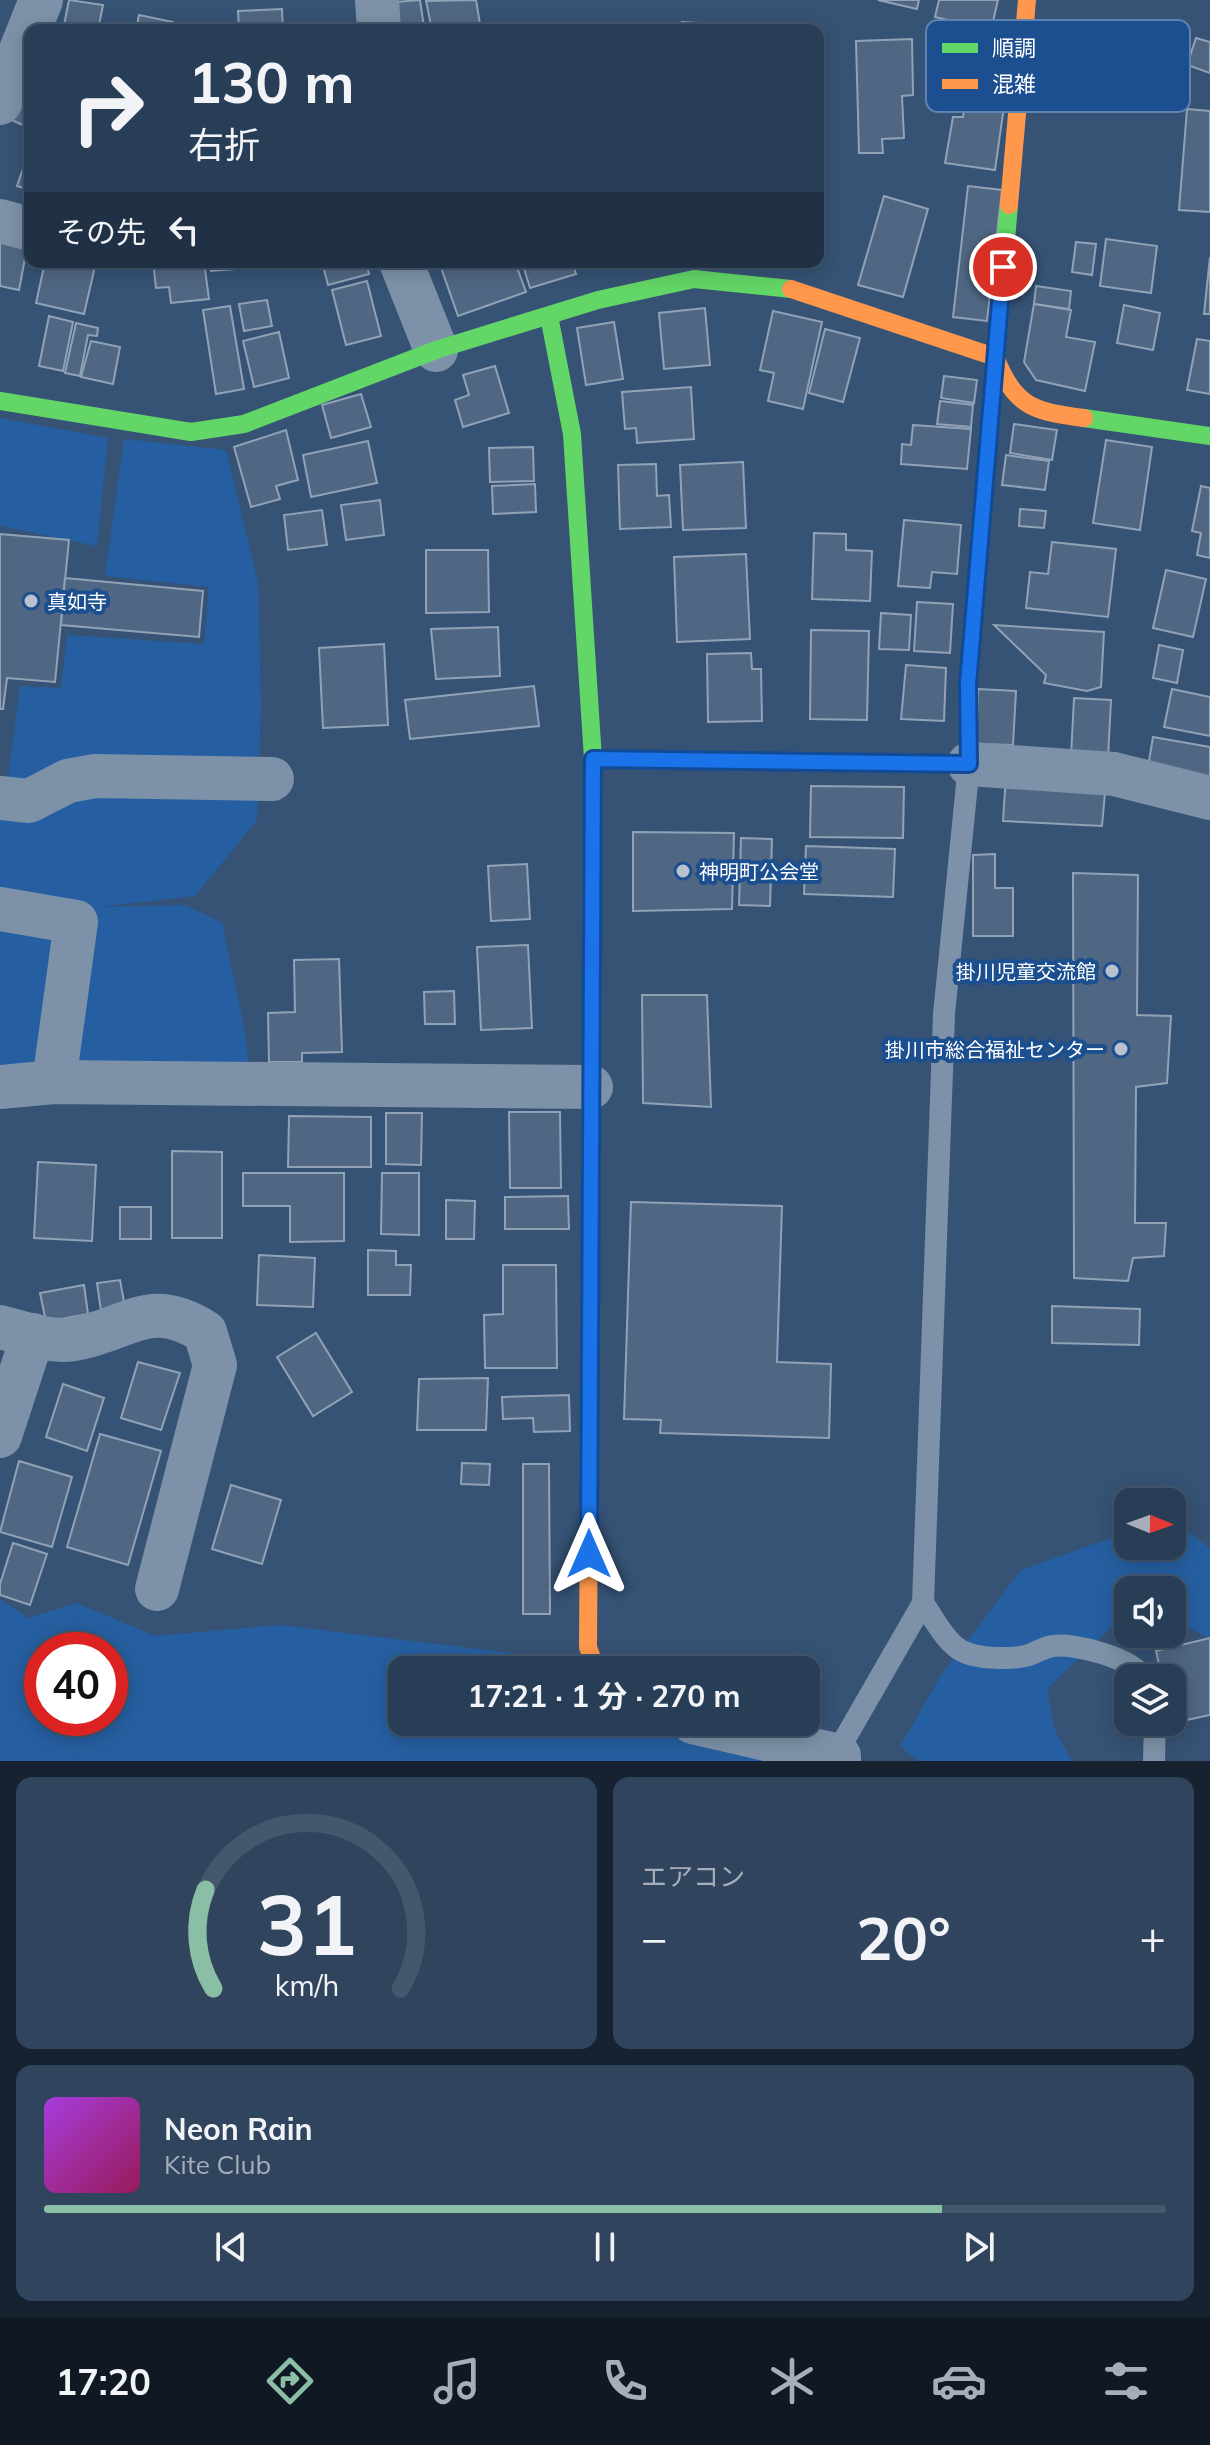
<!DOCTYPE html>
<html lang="ja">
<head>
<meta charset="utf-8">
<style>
  :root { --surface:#283e57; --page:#30455d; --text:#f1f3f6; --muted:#a5aeba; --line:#44576d; --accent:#8abfa5 }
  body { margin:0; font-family:Mulish,"Noto Sans JP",sans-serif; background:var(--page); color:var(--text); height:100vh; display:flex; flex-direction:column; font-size:30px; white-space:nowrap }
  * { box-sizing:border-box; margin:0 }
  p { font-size:26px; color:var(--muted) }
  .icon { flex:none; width:44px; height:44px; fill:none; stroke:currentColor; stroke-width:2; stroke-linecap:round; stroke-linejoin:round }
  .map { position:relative; height:1761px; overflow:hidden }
  .side { display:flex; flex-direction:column; gap:16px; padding:16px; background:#162230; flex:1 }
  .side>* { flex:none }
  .guide { position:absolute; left:24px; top:24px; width:800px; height:244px; border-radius:16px; box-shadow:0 4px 20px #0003,0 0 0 2px var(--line); background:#283e57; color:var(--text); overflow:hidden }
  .needle { width:52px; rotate:91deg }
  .controls { position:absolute; left:1114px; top:1488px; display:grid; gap:16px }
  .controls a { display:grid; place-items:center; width:72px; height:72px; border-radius:16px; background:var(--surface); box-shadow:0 4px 20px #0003,0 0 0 2px var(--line); font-size:40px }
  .speed { position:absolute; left:24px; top:1632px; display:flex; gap:16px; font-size:40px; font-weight:700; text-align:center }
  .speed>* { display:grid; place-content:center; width:104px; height:104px; border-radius:50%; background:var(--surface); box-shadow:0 4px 20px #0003,0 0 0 2px var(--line); line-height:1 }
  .speed .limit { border:12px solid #d22; background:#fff; color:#111 }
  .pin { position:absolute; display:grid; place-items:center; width:68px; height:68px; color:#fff; margin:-34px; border:4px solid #fff; border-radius:50%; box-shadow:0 2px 8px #0007 }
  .me { position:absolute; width:88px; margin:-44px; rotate:0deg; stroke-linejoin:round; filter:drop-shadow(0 0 6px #0008) }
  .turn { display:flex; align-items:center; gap:28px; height:168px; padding:0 32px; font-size:36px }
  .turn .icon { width:104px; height:104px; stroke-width:2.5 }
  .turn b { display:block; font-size:56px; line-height:68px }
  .then { display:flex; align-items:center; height:76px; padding:0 32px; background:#0003; gap:16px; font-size:30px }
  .big { font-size:60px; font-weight:700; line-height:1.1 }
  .side .tile { flex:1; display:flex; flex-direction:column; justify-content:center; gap:12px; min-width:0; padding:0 28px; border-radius:16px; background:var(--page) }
  .side .dial { align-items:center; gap:0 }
  .dial svg { height:208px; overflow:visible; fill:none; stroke:var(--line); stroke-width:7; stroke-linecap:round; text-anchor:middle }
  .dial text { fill:var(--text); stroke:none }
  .song { display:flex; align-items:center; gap:24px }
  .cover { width:96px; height:96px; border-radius:12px; background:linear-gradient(135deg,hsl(280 70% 55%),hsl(330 70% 35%)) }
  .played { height:8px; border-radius:4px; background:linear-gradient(90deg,var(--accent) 80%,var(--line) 80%) }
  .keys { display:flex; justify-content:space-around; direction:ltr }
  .heat { display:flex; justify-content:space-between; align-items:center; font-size:44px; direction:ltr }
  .side .tiles { flex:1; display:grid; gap:16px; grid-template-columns:1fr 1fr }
  .tile:last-child { grid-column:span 2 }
  .trip { position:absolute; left:388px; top:1656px; width:432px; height:80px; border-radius:16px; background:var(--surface); box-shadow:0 4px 20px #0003,0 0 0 2px var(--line); font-weight:700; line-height:80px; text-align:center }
  .tab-bar { display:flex; height:128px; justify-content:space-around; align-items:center; background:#101923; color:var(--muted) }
  .tab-bar .icon { width:56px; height:56px }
  .tab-bar .active { color:var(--accent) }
  .tab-bar b { font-size:36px; color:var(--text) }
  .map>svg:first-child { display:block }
  .green { fill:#265fa1; fill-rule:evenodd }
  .building { fill:#506783; stroke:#92a2b6; stroke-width:2 }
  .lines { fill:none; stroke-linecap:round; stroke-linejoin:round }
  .lane { stroke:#7d92a8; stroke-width:22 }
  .street { stroke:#7d92a8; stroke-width:44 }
  .fast { stroke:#63d668; stroke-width:18 }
  .slow { stroke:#ff974d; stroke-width:18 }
  .route-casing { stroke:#114b97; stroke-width:20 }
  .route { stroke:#1a73e8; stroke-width:14 }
  .poi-dot { fill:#b9c2ce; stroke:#1b4f8f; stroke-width:3 }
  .labels { text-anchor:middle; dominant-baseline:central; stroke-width:8; stroke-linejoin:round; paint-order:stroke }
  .poi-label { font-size:20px; fill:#fff; stroke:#1b4f8f; text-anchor:start }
  .key { fill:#1b4f8f; stroke:#5f84b1; stroke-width:2 }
  .key-label { font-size:22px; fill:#fff }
</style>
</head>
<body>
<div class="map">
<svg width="1210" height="1761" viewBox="0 0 1210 1761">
  <rect width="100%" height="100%" fill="#365274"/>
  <g class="green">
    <path d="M0,418L108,438L97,546L0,526Z"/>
    <path d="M124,439L226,450L258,583L261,706L257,820L195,896L98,907L185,905L223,923C230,972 246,1019 249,1068L0,1077V779H8L20,686L61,688L67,635L204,644L209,587L105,576Z"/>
    <path d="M1181,1527L1210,1548V1639L1172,1618V1590H1128V1611L1047,1689L1054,1728L1072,1761H918L900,1746L942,1674L1021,1570L1125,1533H1128V1546H1172V1528Z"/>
    <path d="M0,1599L28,1618L77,1603L155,1636L279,1625L513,1653L523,1670H402V1722H645L804,1761H0ZM42,1650H110V1718H42Z"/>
  </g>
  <g class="building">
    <path d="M69,0L103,5L98,30H63Z"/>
    <path d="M420,0L424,27L400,30L396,2Z"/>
    <path d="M476,0L481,30H432L426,1Z"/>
    <path d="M878,0H919L917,9Z"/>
    <path d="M939,0H998L991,30L935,17Z"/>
    <path d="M282,9L283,30H239L238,11Z"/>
    <path d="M139,15L173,22L171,30H136Z"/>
    <path d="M682,22L732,25L731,30H682Z"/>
    <path d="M1196,38L1210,42V73L1187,65Z"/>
    <path d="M912,39L913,95L902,96L904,138L882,139L883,153H859L856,41Z"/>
    <path d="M965,46L1011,57L995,170L945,163L953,117H963L968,85L958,83Z"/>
    <path d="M17,94L30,99L25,126L7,118Z"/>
    <path d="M1187,109L1210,111V212L1179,210Z"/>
    <path d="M30,148V190L17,186Z"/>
    <path d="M968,186L1002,190L987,321L953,317Z"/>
    <path d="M884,196L928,209L903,297L858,285Z"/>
    <path d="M0,231L29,237L19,290L0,286Z"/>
    <path d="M1106,239L1157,246L1151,293L1100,286Z"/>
    <path d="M1076,242L1096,244L1092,275L1072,272Z"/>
    <path d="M1210,257V314H1204Z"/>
    <path d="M45,262H96L84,314L36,303Z"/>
    <path d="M153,262H204L209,299L171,303L169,287L156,288Z"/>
    <path d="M210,262H235V269L211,271Z"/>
    <path d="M322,262H366L369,274L328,285Z"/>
    <path d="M439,262H515L526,292L458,316Z"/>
    <path d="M522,262H572L576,274L530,288Z"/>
    <path d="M367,281L381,336L346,345L332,290Z"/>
    <path d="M1036,286L1071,291L1069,309L1034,304Z"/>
    <path d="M267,300L272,326L244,331L239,304Z"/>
    <path d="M1034,304L1071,310L1066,337L1095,342L1085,391L1036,380L1024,362Z"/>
    <path d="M1124,305L1160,313L1153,350L1117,343Z"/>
    <path d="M230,306L244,389L216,394L203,310Z"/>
    <path d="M705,308L710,365L664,369L659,313Z"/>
    <path d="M773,311L822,322L803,409L768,401L774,373L760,370Z"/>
    <path d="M49,316L73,322L63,371L39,366Z"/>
    <path d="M614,322L623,379L586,385L577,328Z"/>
    <path d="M76,323L98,328L97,336L88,335L80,376L65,373Z"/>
    <path d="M825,329L860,338L843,402L809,393Z"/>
    <path d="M279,332L289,378L254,387L243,341Z"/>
    <path d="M1197,339L1210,341V394L1187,390Z"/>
    <path d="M91,341L120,347L113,384L81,377Z"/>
    <path d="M495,366L509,413L463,427L455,400L469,395L463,375Z"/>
    <path d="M944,376L977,380L974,403L941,398Z"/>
    <path d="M691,387L694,439L637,443L636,428L625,429L622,392Z"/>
    <path d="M361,394L371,427L331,438L322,405Z"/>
    <path d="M940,401L973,405L971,427L937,424Z"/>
    <path d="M1014,424L1057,430L1052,460L1010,453Z"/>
    <path d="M913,425L971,429L967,469L901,464L902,444L911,445Z"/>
    <path d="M286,430L298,480L276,486L280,499L251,507L234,447Z"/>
    <path d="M1106,440L1152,447L1140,530L1093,523Z"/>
    <path d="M368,441L377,483L311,497L303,455Z"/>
    <path d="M533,447L534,481L490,482L489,448Z"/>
    <path d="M1006,455L1049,461L1045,490L1002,485Z"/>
    <path d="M743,462L746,528L683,530L680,465Z"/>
    <path d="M656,464L657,496L669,495L671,527L620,529L618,465Z"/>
    <path d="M535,484L536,512L493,514L492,486Z"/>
    <path d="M1201,486L1210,488V558L1197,555L1201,533L1192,531Z"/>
    <path d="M380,500L384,535L346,540L341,505Z"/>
    <path d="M1020,509L1046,511L1044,528L1019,526Z"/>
    <path d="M322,510L327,545L288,550L284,515Z"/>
    <path d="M904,520L961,525L957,574L932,572L930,588L898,586Z"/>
    <path d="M814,533L846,534V550L872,551L870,601L812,599Z"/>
    <path d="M0,534L69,540L55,682L7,678L3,709H0Z"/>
    <path d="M1052,542L1116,549L1108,617L1026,608L1030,572L1048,574Z"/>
    <path d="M426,550H488L489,612L426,613Z"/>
    <path d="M746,554L750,639L677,642L674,557Z"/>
    <path d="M1166,570L1206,579L1193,637L1153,628Z"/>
    <path d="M65,578L203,591L199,637L61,625Z"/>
    <path d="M917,602L953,604L950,653L914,651Z"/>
    <path d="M881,613L911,615L909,650L879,649Z"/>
    <path d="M994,625L1104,632L1101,687L1087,691L1044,683L1046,675Z"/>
    <path d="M498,627L500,676L436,679L431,629Z"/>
    <path d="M811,630L869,631L867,720L810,719Z"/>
    <path d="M384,644L388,725L323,728L319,648Z"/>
    <path d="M1159,645L1183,650L1177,683L1153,678Z"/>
    <path d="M751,653L752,669H761L762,721L708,722L707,654Z"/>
    <path d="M906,665L946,668L944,721L901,719Z"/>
    <path d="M534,686L539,726L410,739L405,700Z"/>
    <path d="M978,689L1016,691L1013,745L976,744Z"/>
    <path d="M1172,689L1210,697V736L1164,727Z"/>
    <path d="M1074,698L1111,700L1108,758L1071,756Z"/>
    <path d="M1153,737L1210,747V790L1146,779Z"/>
    <path d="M1006,775L1106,782L1102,826L1003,821Z"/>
    <path d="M811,786L904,787L903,838L810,837Z"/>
    <path d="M633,832L734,833L732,909L633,911Z"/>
    <path d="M741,838L772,839L770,906L739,905Z"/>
    <path d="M806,846L895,849L893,897L804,894Z"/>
    <path d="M995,854V888H1013V936H973V855Z"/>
    <path d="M527,864L530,919L491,921L488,866Z"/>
    <path d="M1073,873L1138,875L1137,1015L1171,1016L1167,1083L1136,1087L1135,1223H1166L1164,1256L1133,1258L1128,1281L1074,1278Z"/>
    <path d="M528,945L532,1028L481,1030L477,947Z"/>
    <path d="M339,959L342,1052L302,1053V1062H269L268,1013L295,1012L294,960Z"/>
    <path d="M454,991L455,1024H425L424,992Z"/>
    <path d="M642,995H707L711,1107L643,1103Z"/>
    <path d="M509,1112H560L561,1188H510Z"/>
    <path d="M386,1113H422L421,1165L386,1164Z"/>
    <path d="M289,1116L371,1117V1167H288Z"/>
    <path d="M172,1151L222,1152V1238H172Z"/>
    <path d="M38,1162L96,1165L92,1241L34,1238Z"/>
    <path d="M243,1173H344V1241L290,1242V1206H243Z"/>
    <path d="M382,1173H419V1235L381,1234Z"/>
    <path d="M568,1196L569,1229H505V1197Z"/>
    <path d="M446,1200L475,1201L474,1239H446Z"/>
    <path d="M631,1202L782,1206L777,1362L831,1364L829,1438L660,1433L661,1420L624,1419Z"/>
    <rect x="120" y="1207" width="31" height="32"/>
    <path d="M368,1250L396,1251V1265H411L410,1295H368Z"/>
    <path d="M259,1255L315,1258L313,1307L257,1305Z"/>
    <path d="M503,1265H556L557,1368H485L484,1315L503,1314Z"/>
    <path d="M120,1280L125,1307L101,1311L97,1283Z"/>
    <path d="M84,1285L88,1314L46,1322L40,1293Z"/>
    <path d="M1052,1306L1140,1309L1139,1345L1052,1343Z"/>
    <path d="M316,1333L352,1392L313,1416L277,1357Z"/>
    <path d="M138,1362L180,1373L161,1430L121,1418Z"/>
    <path d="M488,1378L486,1430H417L419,1379Z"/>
    <path d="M63,1384L104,1398L87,1451L46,1437Z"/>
    <path d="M569,1395L570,1431L534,1432L533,1418L503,1419L502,1397Z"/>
    <path d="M100,1434L161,1451L128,1565L67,1547Z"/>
    <path d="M19,1461L72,1477L52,1547L0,1532Z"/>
    <path d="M462,1463L490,1464L489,1485L461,1484Z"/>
    <path d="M523,1464H549L550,1614H523Z"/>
    <path d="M231,1485L281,1500L262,1564L212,1549Z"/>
    <path d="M13,1543L47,1554L30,1605L0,1595V1584Z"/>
    <path d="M1210,1638V1715L1173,1723L1172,1678H1162L1156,1651Z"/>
  </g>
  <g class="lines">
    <g class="lane">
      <path d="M969,764L944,1014L923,1603C933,1617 946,1643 962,1651C977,1659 1013,1660 1029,1655C1037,1652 1045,1647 1053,1646C1074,1643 1134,1658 1143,1678"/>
      <path d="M839,1756L843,1742L923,1603"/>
      <path d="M1154,1761L1155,1722"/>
    </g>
    <g class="street">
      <path d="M377,0L379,30"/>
      <path d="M0,103L41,0"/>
      <path d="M0,221L30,229"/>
      <path d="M401,262L436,350"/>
      <path d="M969,764L1114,774L1210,798"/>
      <path d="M0,798L29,801L68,781L95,776L272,779"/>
      <path d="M0,909L76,922L54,1082"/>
      <path d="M0,1087L54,1082L591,1087"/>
      <path d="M0,1327C23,1333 50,1343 74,1339C129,1330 148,1296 205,1332L215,1365L157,1589"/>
      <path d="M0,1436L33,1335"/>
      <path d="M693,1722L839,1756V1761"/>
    </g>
    <g class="fast">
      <path d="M549,316L572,434L593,759L590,1350"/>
      <path d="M0,401L191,432L244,424L436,350L598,300L694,279L791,289"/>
      <path d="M1084,418L1210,436"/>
      <path d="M951,764H969L968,684L1009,205"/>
    </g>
    <g class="slow">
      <path d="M1009,205L1027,0"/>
      <path d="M791,289L995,357C1016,408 1033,411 1084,418"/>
      <path d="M593,759L951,764"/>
      <path d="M590,1350L588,1647L596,1670"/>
    </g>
  </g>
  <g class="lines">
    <defs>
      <path id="route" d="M589,1554L593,759L969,764L968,684L1003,267"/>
    </defs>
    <use href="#route" class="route-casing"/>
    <use href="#route" class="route"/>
  </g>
  <g class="poi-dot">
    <circle cx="31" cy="601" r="8"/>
    <circle cx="683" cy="871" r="8"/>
    <circle cx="1112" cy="971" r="8"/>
    <circle cx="1121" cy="1049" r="8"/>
  </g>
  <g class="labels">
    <g class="poi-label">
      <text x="47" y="601">真如寺</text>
      <text x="699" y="871">神明町公会堂</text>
      <text x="1096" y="971" text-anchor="end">掛川児童交流館</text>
      <text x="1105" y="1049" text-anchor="end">掛川市総合福祉センター</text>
    </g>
  </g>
  <rect x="926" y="20" width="264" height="92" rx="12" class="key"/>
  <rect x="942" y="43" width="36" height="10" fill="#63d668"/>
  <rect x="942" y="79" width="36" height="10" fill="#ff974d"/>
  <g class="key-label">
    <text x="992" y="56">順調</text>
    <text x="992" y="92">混雑</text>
  </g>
</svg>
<div class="controls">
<a><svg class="needle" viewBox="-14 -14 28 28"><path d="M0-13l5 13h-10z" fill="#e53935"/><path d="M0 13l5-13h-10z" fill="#a5aeba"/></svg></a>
<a><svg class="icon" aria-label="sound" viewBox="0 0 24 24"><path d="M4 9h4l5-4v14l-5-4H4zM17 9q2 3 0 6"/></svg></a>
<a><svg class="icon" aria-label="layers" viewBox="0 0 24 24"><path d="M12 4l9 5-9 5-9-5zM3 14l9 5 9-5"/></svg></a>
</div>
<div class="speed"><div class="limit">40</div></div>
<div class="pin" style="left:1003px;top:267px;background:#d93025"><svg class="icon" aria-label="arrive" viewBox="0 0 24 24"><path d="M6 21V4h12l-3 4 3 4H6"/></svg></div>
<svg class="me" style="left:589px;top:1554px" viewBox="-20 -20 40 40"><path d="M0-17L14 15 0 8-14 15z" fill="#1a73e8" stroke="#fff" stroke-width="4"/></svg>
<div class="trip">17:21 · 1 分 · 270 m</div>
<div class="guide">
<div class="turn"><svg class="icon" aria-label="right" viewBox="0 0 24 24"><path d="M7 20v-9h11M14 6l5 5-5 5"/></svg><div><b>130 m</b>右折</div></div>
<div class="then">その先<svg class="icon" aria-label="left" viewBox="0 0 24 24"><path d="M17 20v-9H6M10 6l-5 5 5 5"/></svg></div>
</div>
</div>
<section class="side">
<div class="tiles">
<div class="tile dial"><svg viewBox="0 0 100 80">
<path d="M14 69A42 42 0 1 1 86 69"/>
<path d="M14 69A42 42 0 0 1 11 31" stroke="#8abfa5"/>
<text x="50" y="56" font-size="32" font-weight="700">31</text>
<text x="50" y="72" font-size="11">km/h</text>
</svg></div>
<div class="tile"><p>エアコン</p>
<div class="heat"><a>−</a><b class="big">20°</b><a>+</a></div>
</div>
<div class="tile">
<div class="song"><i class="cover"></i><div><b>Neon Rain</b><p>Kite Club</p></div></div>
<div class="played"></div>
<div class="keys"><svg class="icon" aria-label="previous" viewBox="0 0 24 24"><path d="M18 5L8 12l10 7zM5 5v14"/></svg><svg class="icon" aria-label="pause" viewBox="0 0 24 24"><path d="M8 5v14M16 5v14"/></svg><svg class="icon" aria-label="next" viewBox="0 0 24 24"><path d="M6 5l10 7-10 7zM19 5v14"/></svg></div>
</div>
</div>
</section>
<nav class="tab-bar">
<b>17:20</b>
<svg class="icon active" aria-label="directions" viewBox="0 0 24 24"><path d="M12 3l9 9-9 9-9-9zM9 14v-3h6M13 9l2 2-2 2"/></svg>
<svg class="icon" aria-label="music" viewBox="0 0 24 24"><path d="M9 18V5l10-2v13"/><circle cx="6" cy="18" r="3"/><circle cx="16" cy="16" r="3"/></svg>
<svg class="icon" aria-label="phone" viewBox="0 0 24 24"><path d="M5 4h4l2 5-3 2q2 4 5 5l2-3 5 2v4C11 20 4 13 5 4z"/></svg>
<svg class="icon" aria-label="climate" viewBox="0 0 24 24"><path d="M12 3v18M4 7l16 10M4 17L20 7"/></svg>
<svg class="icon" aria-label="car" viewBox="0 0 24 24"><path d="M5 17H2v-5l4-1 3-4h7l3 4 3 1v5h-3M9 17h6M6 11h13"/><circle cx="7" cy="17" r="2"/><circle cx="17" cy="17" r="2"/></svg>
<svg class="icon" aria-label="filters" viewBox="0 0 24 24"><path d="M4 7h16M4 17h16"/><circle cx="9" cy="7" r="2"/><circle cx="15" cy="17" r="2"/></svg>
</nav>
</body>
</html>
